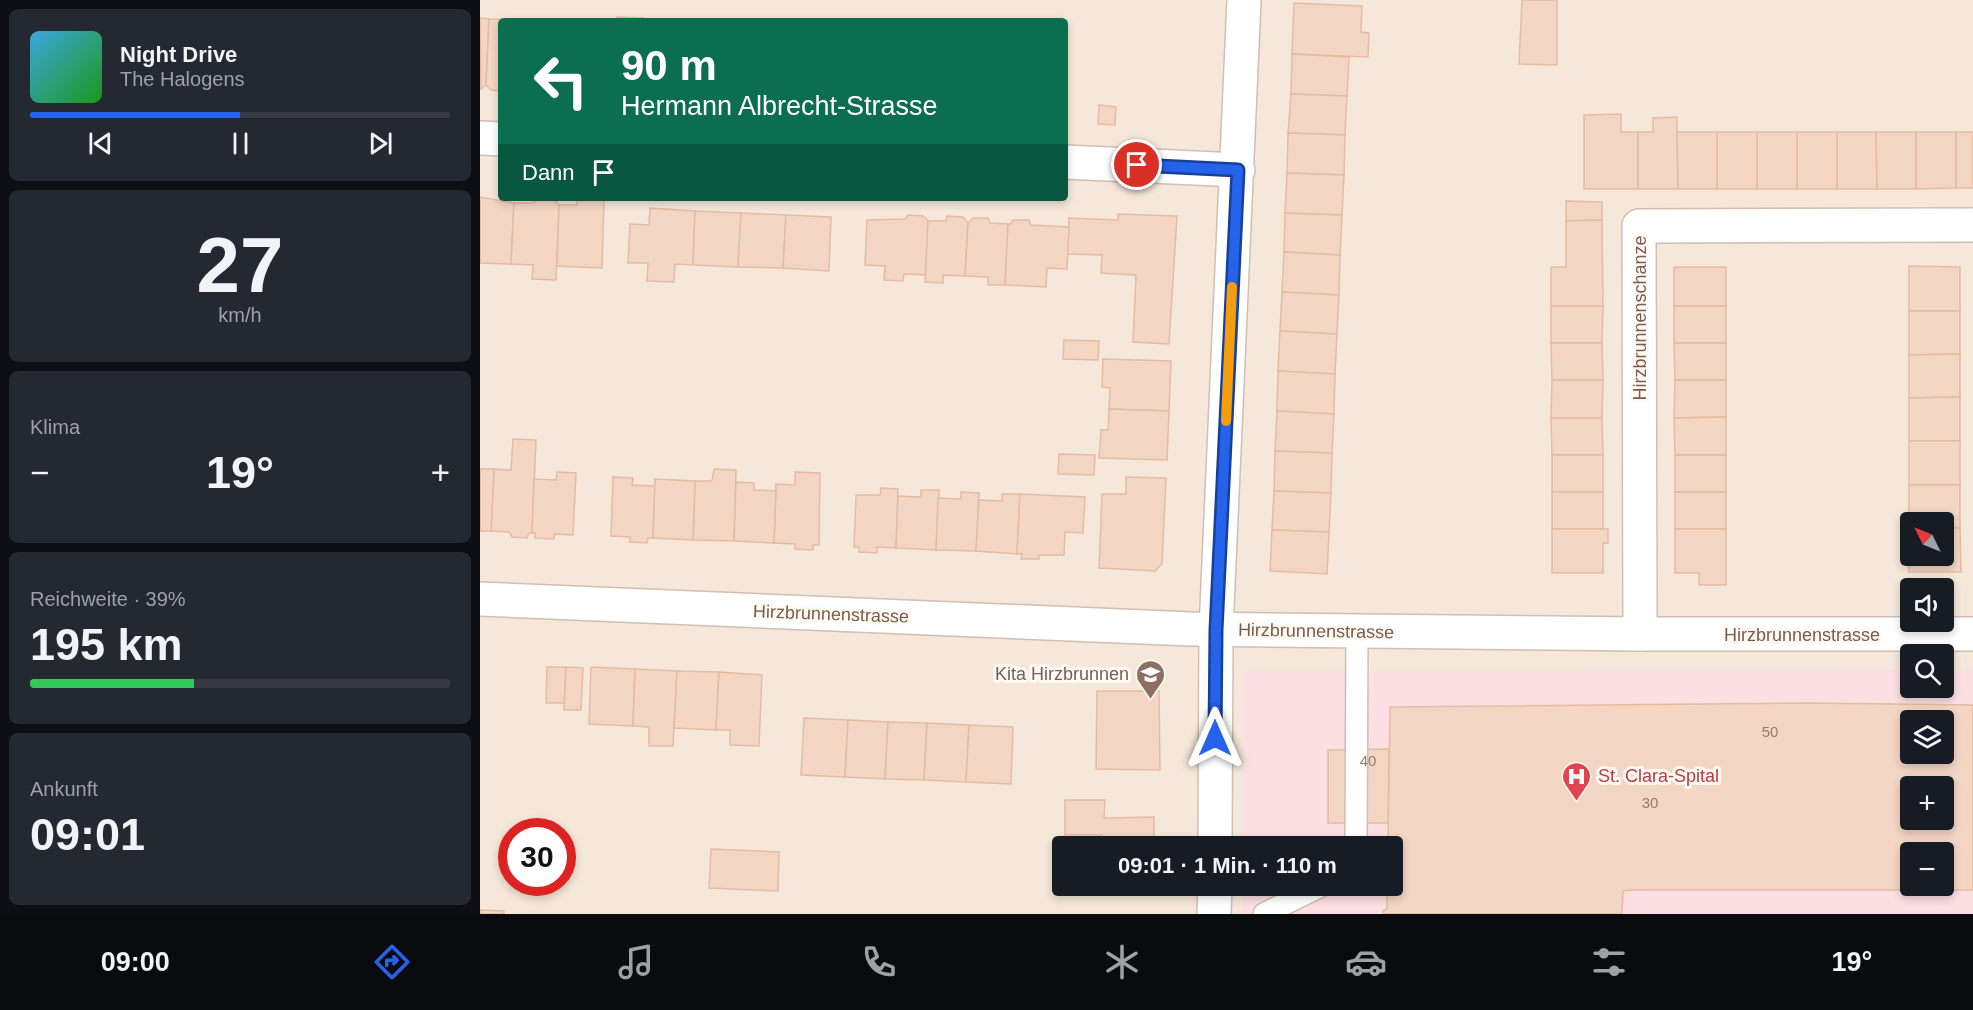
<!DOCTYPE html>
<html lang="de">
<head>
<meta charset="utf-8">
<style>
  :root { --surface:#171b24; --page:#242831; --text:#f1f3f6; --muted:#9ea1a6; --line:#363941; --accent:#2563eb }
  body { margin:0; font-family:Arial,sans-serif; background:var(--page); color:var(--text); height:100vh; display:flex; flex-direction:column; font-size:22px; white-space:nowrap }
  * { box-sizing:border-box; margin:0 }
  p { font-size:20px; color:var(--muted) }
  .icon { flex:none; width:33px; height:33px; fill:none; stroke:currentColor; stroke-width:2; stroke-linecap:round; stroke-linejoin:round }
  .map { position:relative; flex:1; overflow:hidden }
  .sheet { display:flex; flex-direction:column; gap:9px; padding:9px; background:#0d0f14; width:480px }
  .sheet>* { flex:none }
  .guide { position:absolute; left:18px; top:18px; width:570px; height:183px; border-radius:6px; box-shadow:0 3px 9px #0003; background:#0b6e4f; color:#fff; overflow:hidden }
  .needle { width:39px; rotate:313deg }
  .controls { position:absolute; left:1420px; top:512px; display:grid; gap:12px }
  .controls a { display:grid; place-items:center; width:54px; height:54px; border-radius:6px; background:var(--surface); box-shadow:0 3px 9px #0003; font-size:30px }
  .speed { position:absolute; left:18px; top:818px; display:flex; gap:12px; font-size:30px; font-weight:700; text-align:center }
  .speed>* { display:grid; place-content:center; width:78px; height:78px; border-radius:50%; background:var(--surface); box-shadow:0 3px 9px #0003; line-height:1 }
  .speed .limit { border:9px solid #d22; background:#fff; color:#111 }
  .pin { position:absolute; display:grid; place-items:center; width:51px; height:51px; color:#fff; margin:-26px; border:3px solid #fff; border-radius:50%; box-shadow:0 2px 6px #0007 }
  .me { position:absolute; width:66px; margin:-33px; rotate:0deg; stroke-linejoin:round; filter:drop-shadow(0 0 4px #0008) }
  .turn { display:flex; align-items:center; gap:21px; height:126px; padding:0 24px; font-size:27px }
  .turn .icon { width:78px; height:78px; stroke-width:2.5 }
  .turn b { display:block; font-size:42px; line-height:51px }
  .then { display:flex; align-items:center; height:57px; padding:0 24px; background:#0003; gap:12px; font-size:22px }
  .big { font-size:45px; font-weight:600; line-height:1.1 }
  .sheet .widget { flex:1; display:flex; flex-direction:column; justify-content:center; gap:9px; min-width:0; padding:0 21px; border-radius:9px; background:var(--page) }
  .sheet .dial { align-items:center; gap:0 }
  .dial b { font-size:78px; line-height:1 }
  .song { display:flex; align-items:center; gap:18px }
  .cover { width:72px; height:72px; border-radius:9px; background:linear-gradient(135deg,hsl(200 70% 55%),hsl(120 70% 35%)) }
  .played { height:6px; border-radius:3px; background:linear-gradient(90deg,var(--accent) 50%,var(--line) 50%) }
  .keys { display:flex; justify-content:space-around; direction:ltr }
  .heat { display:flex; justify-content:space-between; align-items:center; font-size:33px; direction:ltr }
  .charge { height:9px; border-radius:4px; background:linear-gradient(90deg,#34c759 39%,var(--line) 0) }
  .trip { position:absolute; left:572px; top:836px; width:351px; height:60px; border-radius:6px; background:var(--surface); box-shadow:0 3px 9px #0003; font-weight:600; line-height:60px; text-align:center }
  .dock { display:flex; height:96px; justify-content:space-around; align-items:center; background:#090b0e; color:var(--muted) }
  .dock .icon { width:42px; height:42px }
  .dock .on { color:var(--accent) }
  .dock b { font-size:27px; color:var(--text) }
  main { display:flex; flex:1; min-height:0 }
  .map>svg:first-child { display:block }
  .residential { fill:#f5e8da; fill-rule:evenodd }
  .medical { fill:#fbdfe3; fill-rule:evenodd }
  .building { fill:#f3d5c3; stroke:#e6bba3; stroke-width:1.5; fill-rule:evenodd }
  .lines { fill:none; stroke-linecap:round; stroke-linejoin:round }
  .lane-casing { stroke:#d1beb0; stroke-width:24 }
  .street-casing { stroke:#d1beb0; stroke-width:36 }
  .lane { stroke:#fff; stroke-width:21 }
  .street { stroke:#fff; stroke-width:33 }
  .route-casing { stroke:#184099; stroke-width:15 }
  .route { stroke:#2563eb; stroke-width:10 }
  .slow { stroke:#f59e0b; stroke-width:10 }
  .labels { text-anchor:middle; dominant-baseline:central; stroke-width:6; stroke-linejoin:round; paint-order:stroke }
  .number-label { font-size:15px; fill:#987a6a }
  .street-label { font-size:18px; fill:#7a5c4d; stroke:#fffaf3 }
  .education-label { font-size:18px; fill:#785e54; stroke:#fffaf3; text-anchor:end }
  .health-label { font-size:18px; fill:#be3a42; stroke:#fffaf3; text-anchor:start }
</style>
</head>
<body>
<main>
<section class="sheet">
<div class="widget">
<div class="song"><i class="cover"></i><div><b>Night Drive</b><p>The Halogens</p></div></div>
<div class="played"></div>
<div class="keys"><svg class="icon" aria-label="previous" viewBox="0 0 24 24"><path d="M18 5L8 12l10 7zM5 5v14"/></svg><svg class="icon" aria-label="pause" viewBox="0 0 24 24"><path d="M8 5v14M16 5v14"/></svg><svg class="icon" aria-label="next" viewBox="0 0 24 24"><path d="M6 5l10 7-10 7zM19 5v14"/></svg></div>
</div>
<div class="widget dial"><b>27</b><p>km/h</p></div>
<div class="widget"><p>Klima</p>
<div class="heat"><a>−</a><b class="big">19°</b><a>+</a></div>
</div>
<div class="widget"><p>Reichweite · 39%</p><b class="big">195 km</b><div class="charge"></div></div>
<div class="widget"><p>Ankunft</p><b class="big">09:01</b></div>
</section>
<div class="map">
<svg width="1493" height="914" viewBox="0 0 1493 914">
  <rect width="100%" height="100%" fill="#fdf6ec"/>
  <path class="residential" d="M0,0H1493V914H0ZM21,21H585V198H21ZM1431,522H1464V555H1431ZM1431,588H1464V621H1431ZM1431,654H1464V687H1431ZM1431,720H1464V753H1431ZM1431,786H1464V819H1431ZM32,831H82V882H32ZM582,846H912V885H582ZM1431,852H1464V885H1431Z"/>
  <path class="medical" d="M1431,670V687H1464V670H1493V914H763V885H912V846H763L764,671ZM1431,720H1464V753H1431ZM1431,786H1464V819H1431ZM1431,852H1464V885H1431Z"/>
  <g class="building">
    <path d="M1042,0H1077V65L1039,64Z"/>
    <path d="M814,3L882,6L881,32L889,33L888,57L812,54Z"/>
    <path d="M137,17L163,18V20L175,21H137Z"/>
    <path d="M0,18L9,19L6,85L1,89Z"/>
    <path d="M9,19L35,20L21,21V91L11,90L6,85Z"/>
    <path d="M812,54L869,57L867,96L811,94Z"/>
    <path d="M811,94L867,96L865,135L808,133Z"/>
    <path d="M619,105L636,107L635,125L618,124Z"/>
    <path d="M1141,114V132H1158V189H1104V115Z"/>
    <path d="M1197,117L1198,189H1158V132H1173V118Z"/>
    <path d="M1197,132H1237V189H1198Z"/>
    <rect x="1237" y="132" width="40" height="57"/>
    <rect x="1277" y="132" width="40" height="57"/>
    <rect x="1317" y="132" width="40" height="57"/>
    <path d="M1357,132H1396L1397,189H1357Z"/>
    <path d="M1396,132H1436V189H1397Z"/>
    <path d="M1436,132H1476V188L1436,189Z"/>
    <rect x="1476" y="132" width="17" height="56"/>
    <path d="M808,133L865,135L864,175L807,173Z"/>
    <path d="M807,173L864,175L862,215L805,213Z"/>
    <path d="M0,197L34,203L31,264L0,263Z"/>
    <path d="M56,199L75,200L79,205L76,280L52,279L53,265L31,264L34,203H53Z"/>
    <path d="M97,199L124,200L122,268L77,266L79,205H97Z"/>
    <path d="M1086,201L1122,202V220L1086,221Z"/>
    <path d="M170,208L215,211L213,265L195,264L194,282L167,281L168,263H148L150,224L169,225Z"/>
    <path d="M215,211L261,213L258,267L213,265Z"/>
    <path d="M261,213L306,215L303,268L258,267Z"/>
    <path d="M805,213L862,215L860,255L804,252Z"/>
    <path d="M638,214L697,216L689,344L653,342L656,275L621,273L622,255L587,254L589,218L638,220Z"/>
    <path d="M306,215L351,217L349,271L303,268Z"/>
    <path d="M428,215L443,216L448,221L446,275L424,274L423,281L404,280L405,266L385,265L387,220L425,219Z"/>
    <path d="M467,216L483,217L488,223L485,276L463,275V283L445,282L448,221H466Z"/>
    <path d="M493,218H508L510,223L528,224L525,285H508V277L485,276L488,223Z"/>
    <path d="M533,220H549L551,225L589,227L587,269L567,268L566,287L525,285L528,224H531Z"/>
    <path d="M1122,220L1123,306H1071V267H1086V221Z"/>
    <path d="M804,252L860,255L859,295L802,292Z"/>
    <path d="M1429,266L1480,267V311H1429Z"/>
    <rect x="1194" y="267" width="52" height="39"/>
    <path d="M802,292L859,295L857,334L800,331Z"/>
    <path d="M1071,306H1123L1122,343H1071Z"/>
    <rect x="1194" y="306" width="52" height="37"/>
    <path d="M1429,311H1480V354L1429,355Z"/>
    <path d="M800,331L857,334L855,374L798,371Z"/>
    <path d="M584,340L619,341L618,360L583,359Z"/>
    <path d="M1071,343H1122L1123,380H1072Z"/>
    <path d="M1194,343H1246V380H1195Z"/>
    <path d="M1480,354V397L1429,398V355Z"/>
    <path d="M623,359L691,361L689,411L629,409L630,388L622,387Z"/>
    <path d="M798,371L855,374L854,414L797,411Z"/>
    <path d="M1072,380H1123L1122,418H1071Z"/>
    <path d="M1195,380H1246V417L1194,418Z"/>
    <path d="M1480,397V441H1429V398Z"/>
    <path d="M629,409L689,411L687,460L619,458L621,430H628Z"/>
    <path d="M797,411L854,414L852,453L795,451Z"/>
    <path d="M1246,417V455H1195L1194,418Z"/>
    <path d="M1071,418H1122L1123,455H1072Z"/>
    <path d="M33,439L56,440L52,533H49L47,538L32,537L29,532L11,531L14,469L31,470Z"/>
    <rect x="1429" y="441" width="51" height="44"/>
    <path d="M795,451L852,453L851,493L794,491Z"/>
    <path d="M579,454L615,455L614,475L578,474Z"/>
    <rect x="1072" y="455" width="51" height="37"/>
    <rect x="1195" y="455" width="51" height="37"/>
    <path d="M0,469H14L11,531H0Z"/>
    <path d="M234,469L256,470L254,541L213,540L215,481H232Z"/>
    <path d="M77,472L96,473L93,535L74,534V539L55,538V533H52L54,479L76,480Z"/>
    <path d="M315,472L340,473L339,545H333V550L315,549V544L294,543L296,484L315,485Z"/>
    <path d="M133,477L153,478L152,485L175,486L173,538H168L167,543L150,542V537L131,536Z"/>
    <path d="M646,477L686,478L682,564L675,571L619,568L622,494H646Z"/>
    <path d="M175,479L215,481L213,540L173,538Z"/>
    <path d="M256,482L274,483V490L296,491L294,543L254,541Z"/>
    <path d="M1429,485H1480V528H1464V522H1431L1429,528Z"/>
    <path d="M401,488L418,489L416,548L397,547V553L379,552V547H374L376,495H400Z"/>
    <path d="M441,490H459L456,550L416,548L418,496L441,497Z"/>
    <path d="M794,491L851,493L849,532L792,530Z"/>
    <path d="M481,492L499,493L496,551L456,550L458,498L481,499Z"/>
    <rect x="1072" y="492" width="51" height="37"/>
    <rect x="1195" y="492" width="51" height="37"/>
    <path d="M522,494H540L537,554L496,551L499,500L522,501Z"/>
    <path d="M540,494L605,497L603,533L585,532L584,555H559V559H541L542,554H537Z"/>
    <path d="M1429,528L1431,555H1464V528H1480L1481,572H1429Z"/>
    <path d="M1072,529H1128V543H1123V573H1072Z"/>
    <path d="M1195,529H1246V585H1219V573H1195Z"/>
    <path d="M792,530L849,532L847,574L790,571Z"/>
    <path d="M67,667H86L84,703H66Z"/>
    <path d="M86,667L103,668L101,710H84Z"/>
    <path d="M111,667L155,669L153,726L109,724Z"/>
    <path d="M155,669L197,671L193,746H169V727L153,726Z"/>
    <path d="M197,671L239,672L236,730L194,728Z"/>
    <path d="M239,672L282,675L279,746L250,745V730H236Z"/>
    <path d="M617,691H679L680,770L616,769Z"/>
    <path d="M1329,703L1493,705V890H1153L1143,891L1142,914H903V911L907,909V885H912V846H903L908,844L910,707ZM1431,720H1464V753H1431ZM1431,786H1464V819H1431ZM1431,852H1464V885H1431Z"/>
    <path d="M324,718L368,720L365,777L321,775Z"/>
    <path d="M368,720L408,722L405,779L365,777Z"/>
    <path d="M408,722L447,723L444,780L405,779Z"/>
    <path d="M447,723L489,725L486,782L444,780Z"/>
    <path d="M489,725L533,727L531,784L486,782Z"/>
    <path d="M909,749L908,823H848V750Z"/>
    <path d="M585,800H625L624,818L674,817V846H622V835H585Z"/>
    <path d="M231,849L299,852L298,891L229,888Z"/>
    <path d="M0,910L24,911V914H0Z"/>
  </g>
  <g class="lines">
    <defs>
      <g id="lane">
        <path d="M876,846L877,632"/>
        <path d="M784,914L843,885"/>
      </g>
      <g id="street">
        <path d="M0,138L21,139"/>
        <path d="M585,162L758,170"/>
        <path d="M0,599L711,629L1160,634H1493"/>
        <path d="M1160,634L1159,226L1493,225"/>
        <path d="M735,846L736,630L764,0"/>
        <path d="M734,914L735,885"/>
      </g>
    </defs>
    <use href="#lane" class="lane-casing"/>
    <use href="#street" class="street-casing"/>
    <use href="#lane" class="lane"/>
    <use href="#street" class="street"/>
  </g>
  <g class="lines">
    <defs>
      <path id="route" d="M657,165L758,170L736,630L735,738"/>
    </defs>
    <use href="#route" class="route-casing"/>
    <use href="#route" class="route"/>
    <path class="slow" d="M746,421L752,287"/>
  </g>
  <defs>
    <symbol id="school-pin" viewBox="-11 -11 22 30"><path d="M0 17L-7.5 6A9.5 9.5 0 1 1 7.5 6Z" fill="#8d6e63" stroke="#fffaf3"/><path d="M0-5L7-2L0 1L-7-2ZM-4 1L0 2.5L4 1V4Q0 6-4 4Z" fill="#fff"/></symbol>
    <symbol id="hospital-pin" viewBox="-11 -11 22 30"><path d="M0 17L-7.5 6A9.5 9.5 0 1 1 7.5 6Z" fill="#e0444e" stroke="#fffaf3"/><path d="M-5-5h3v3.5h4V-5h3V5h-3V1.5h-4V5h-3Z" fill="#fff"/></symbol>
  </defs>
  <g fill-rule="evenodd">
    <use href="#school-pin" x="654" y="658" width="33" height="45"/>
    <use href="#hospital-pin" x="1080" y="760" width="33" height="45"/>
  </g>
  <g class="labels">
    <g class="number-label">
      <text x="1290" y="731">50</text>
      <text x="888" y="760">40</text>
      <text x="1170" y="802">30</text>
    </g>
    <g class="street-label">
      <text transform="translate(1160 318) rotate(-90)">Hirzbrunnenschanze</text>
      <text transform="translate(351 614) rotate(2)">Hirzbrunnenstrasse</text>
      <text transform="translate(836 631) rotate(1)">Hirzbrunnenstrasse</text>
      <text x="1322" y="635">Hirzbrunnenstrasse</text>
    </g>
    <g class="education-label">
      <text x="649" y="674">Kita Hirzbrunnen</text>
    </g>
    <g class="health-label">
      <text x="1118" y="776">St. Clara-Spital</text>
    </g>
  </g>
</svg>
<div class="controls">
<a><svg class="needle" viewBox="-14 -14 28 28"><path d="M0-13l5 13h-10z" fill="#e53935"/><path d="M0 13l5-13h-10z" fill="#9ea1a6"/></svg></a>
<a><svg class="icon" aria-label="sound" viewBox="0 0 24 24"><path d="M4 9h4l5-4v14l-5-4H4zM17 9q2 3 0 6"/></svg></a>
<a><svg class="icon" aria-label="search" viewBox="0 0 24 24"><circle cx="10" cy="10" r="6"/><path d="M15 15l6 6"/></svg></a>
<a><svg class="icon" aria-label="layers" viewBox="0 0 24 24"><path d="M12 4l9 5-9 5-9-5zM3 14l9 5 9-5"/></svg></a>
<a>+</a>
<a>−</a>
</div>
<div class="speed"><div class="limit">30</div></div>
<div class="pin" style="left:657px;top:165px;background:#d93025"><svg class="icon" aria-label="arrive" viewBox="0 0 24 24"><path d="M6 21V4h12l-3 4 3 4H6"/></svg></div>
<svg class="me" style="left:735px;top:738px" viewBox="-20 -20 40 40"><path d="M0-17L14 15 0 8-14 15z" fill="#2563eb" stroke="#fff" stroke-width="4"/></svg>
<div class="trip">09:01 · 1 Min. · 110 m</div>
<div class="guide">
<div class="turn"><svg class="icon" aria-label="left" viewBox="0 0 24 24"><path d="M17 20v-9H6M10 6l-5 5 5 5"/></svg><div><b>90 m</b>Hermann Albrecht-Strasse</div></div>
<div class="then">Dann<svg class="icon" aria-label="arrive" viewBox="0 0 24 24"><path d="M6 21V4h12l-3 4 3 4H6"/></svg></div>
</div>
</div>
</main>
<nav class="dock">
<b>09:00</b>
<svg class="icon on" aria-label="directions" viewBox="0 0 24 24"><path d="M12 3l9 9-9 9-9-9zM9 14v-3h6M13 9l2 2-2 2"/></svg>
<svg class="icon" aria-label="music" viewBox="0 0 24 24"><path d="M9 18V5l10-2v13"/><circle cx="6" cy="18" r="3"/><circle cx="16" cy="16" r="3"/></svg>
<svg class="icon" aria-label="phone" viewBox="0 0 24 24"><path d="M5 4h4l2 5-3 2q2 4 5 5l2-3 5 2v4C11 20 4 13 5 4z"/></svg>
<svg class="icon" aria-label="climate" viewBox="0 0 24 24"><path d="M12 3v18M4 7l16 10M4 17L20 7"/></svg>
<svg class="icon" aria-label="car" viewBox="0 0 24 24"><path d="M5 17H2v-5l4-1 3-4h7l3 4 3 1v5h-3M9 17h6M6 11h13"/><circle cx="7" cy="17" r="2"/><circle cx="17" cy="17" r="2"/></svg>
<svg class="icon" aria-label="filters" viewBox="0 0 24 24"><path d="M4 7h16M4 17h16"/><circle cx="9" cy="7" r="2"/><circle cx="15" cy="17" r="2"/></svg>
<b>19°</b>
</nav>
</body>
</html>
